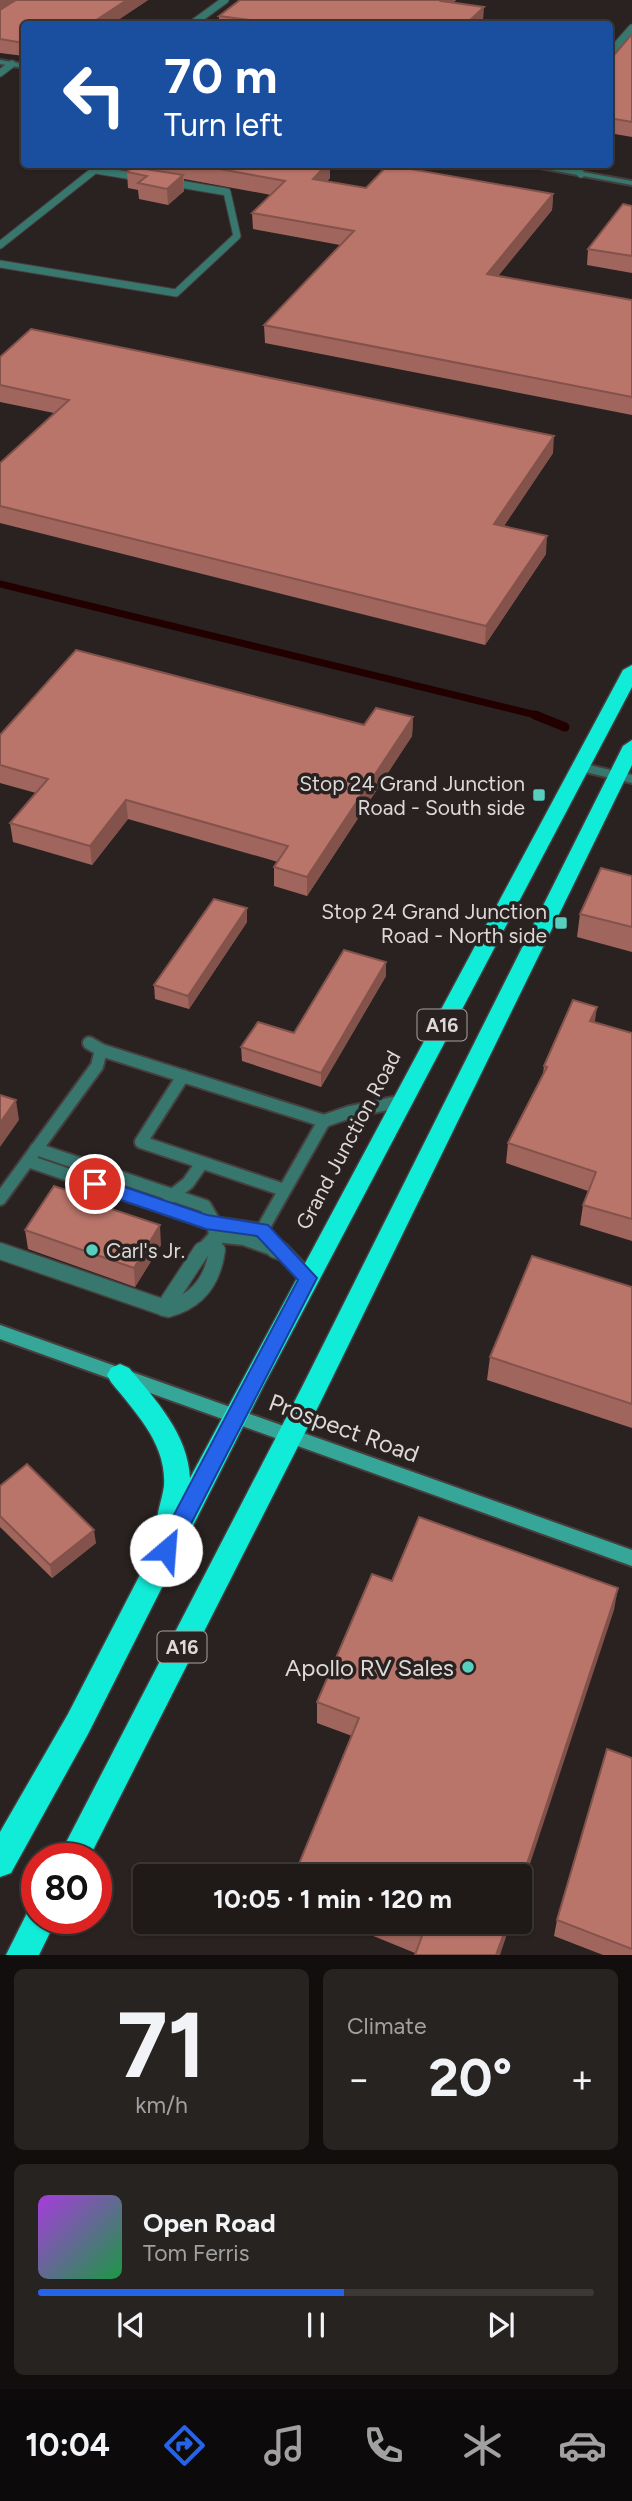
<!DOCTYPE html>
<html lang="en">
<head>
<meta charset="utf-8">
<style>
  :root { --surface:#1f1a18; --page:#272321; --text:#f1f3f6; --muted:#a1a1a2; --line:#3c3837; --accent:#2563eb }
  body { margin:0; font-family:Figtree,sans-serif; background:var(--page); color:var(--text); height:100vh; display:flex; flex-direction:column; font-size:26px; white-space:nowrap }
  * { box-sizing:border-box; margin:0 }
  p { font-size:23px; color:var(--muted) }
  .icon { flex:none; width:38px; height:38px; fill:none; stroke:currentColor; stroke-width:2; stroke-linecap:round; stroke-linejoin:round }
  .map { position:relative; height:1955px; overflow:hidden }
  .details { display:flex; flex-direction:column; gap:14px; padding:14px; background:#110e0d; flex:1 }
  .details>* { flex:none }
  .hud { position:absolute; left:21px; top:21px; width:592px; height:147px; border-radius:7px; box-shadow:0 2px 5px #0004,0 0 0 2px var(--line); background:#1a4fa0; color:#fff; overflow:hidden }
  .speed { position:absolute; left:21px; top:1843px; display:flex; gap:14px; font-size:35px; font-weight:700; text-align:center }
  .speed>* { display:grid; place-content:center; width:91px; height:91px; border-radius:50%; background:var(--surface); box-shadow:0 2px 5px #0004,0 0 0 2px var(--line); line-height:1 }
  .speed .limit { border:10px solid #d22; background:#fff; color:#111 }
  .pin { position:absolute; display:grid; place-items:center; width:60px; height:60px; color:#fff; margin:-30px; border:4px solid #fff; border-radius:50%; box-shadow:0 2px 7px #0007 }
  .me { position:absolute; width:77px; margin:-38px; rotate:27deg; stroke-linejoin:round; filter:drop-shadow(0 0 5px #0008) }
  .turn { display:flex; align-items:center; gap:24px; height:147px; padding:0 28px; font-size:32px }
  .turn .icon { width:91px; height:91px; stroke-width:2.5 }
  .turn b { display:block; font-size:49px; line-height:60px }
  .big { font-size:52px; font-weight:700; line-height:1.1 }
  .details .widget { flex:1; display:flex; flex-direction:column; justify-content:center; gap:10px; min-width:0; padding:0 24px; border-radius:10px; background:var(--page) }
  .details .dial { align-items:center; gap:0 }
  .dial b { font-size:91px; line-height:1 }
  .song { display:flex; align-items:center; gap:21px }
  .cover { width:84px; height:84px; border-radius:10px; background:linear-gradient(135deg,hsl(280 70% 55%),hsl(140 70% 35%)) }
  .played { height:7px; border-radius:4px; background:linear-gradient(90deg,var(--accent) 55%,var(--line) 55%) }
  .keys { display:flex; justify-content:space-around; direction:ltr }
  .heat { display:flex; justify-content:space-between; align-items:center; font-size:38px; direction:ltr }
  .details .tiles { flex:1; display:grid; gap:14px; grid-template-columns:1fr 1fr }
  .widget:last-child { grid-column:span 2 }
  .trip { position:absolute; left:133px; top:1864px; width:399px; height:70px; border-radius:7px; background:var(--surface); box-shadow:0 2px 5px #0004,0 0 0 2px var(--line); font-weight:700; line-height:70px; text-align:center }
  .dock { display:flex; height:112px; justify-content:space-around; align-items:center; background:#0c0a0a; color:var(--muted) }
  .dock .icon { width:49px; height:49px }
  .dock .active { color:var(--accent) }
  .dock b { font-size:32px; color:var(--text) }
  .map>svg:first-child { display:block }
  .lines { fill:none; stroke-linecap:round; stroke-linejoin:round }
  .stream-far1 { stroke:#230000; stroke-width:7 }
  .stream { stroke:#230000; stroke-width:9 }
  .lane-far2-casing { stroke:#463f3d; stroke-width:9 }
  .lane-far1-casing { stroke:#463f3d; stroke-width:16 }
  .lane-casing { stroke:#463f3d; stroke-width:19 }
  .street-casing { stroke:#463f3d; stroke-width:4 }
  .secondary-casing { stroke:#463f3d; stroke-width:4 }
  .highway-casing { stroke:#463f3d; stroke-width:3 }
  .lane-far2 { stroke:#37776e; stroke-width:7 }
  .lane-far1 { stroke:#37776e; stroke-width:12 }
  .lane { stroke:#37776e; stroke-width:16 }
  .street { fill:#37776e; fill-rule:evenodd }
  .secondary { fill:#36a699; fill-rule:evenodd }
  .highway { fill:#11ecd9; fill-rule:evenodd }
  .wall { fill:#a0655c }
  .shaded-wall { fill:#82524b }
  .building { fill:#ba756b; stroke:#82524b; stroke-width:2 }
  .route { fill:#2563eb; stroke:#184099; stroke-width:2 }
  .poi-dot { fill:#58cebf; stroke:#292220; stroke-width:2.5 }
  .labels { text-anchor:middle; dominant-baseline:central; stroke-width:7; stroke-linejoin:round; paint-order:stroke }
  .shield { fill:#292220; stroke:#a7a2a1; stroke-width:2 }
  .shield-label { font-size:19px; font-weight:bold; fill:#ddd9d8 }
  .poi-label { font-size:21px; fill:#ddd9d8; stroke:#292220; text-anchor:end }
  .street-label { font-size:21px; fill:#ddd9d8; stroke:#292220 }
  .near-street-label { font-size:24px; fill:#ddd9d8; stroke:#292220 }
  .near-poi-label { font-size:24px; fill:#ddd9d8; stroke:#292220; text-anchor:end }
</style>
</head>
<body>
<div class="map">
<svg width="632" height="1955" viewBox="0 0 632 1955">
  <rect width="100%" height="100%" fill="#292220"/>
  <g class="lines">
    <path class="stream-far1" d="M0,584L540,716"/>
    <path class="stream" d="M535,715L565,727"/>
    <defs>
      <g id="lane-far2">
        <path d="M192,24L225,0"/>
        <path d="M609,54L632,28"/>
        <path d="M0,73L12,64"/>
        <path d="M571,164L581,174"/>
        <path d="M96,170L144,178"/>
        <path d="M0,245L101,165"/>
        <path d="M0,264L176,293L237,236L227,192L168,182"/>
      </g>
      <g id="lane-far1">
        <path d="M101,1050L324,1121L350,1112L402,1101"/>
        <path d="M183,1076L141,1142L284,1190"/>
        <path d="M36,1149L205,1206L213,1220L217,1252"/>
        <path d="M28,1161L206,1222L262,1230L283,1252"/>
        <path d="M169,1198L188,1183L202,1163"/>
        <path d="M0,1199L97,1066L101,1050L89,1043"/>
        <path d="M262,1230L324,1121"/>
        <path d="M200,1252L215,1236L244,1239L280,1252"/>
      </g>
      <g id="lane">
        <path d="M275,1250L281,1252"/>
        <path d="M281,1250L308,1278"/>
        <path d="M0,1251L168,1309C198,1301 213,1280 217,1250"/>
        <path d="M164,1308L202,1250"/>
      </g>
      <g id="street">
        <path d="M0,60L24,64V68L0,64Z"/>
        <path d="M518,164H539L632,181V185Z"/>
        <path d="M580,763L632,775V783L576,770L574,767Z"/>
      </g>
      <path id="secondary" d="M0,1325L632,1550V1566L0,1339Z"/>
      <g id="highway">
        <path d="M632,665V687L265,1383L88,1734L11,1873L0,1877V1832L68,1714L159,1538C152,1523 162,1502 164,1486C167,1444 135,1412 111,1382L107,1375L111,1368L120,1364L129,1368C155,1399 188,1434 190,1478L623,670Z"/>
        <path d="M632,740V765L320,1403L89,1858H58L302,1387L623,746Z"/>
        <path d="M37,1904V1918H57L39,1955H6L30,1907Z"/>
      </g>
    </defs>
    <use href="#lane-far2" class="lane-far2-casing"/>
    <use href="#lane-far1" class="lane-far1-casing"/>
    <use href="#lane" class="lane-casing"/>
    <use href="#street" class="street-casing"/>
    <use href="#secondary" class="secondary-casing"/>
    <use href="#highway" class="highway-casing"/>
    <use href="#lane-far2" class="lane-far2"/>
    <use href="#lane-far1" class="lane-far1"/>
    <use href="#lane" class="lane"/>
    <use href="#street" class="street"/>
    <use href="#secondary" class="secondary"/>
    <use href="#highway" class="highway"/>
  </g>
  <g class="wall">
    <path d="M0,0H148L112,24H24V56L0,53Z"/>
    <path d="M240,0H456L453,3L483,21L480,24H219V16Z"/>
    <path d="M632,34V137L609,133V61Z"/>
    <path d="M110,164H330V178L327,181L366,188L553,194L552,210L498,276L632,300V415L265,343L264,325L340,245L253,229L252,213L271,195L184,179V191L168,205L139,199L138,190L128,188L127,172L130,169L110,165Z"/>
    <path d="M632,206V273L587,265L588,249Z"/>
    <path d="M0,357L553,453L504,526L546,554L485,645L0,523V463L54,413L0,402Z"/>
    <path d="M413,717L412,736L307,896L274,886V867L278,862L128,819L92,865L13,842L10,823L36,793L0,783V735L364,725Z"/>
    <path d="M632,876V952L577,937L580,914Z"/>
    <path d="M247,908V922L189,1009L155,999L154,985Z"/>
    <path d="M386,976L321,1087L242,1061L241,1047L294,1033Z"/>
    <path d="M597,1007L594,1022L632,1033V1241L580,1225L583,1205L588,1191L506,1163L508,1143L543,1074L544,1066Z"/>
    <path d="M98,1201L99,1205L161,1245L135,1287L28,1249L25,1230Z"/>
    <path d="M632,1287V1428L487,1380L490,1357Z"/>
    <path d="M0,1486L96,1543L52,1578L0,1527Z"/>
    <path d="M392,1581L614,1610L352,1736L317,1723V1702Z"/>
    <path d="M632,1758V1955H603L554,1936L557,1920Z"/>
    <path d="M339,1922H511L415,1953Z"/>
  </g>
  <g class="shaded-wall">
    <path d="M0,0H22L0,14Z"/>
    <path d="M127,0H148L112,24H90Z"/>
    <path d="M442,0H456L440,15Z"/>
    <path d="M484,7L483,21L480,24H466Z"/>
    <path d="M327,164H330V178L313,195V179Z"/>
    <path d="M183,175L184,191L168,205L167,189Z"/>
    <path d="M553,194L552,210L486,291L487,274Z"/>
    <path d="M554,436L553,453L493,542L494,524Z"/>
    <path d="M547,536L546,554L485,645L486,626Z"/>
    <path d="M413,717L412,736L307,896V877Z"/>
    <path d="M126,800L128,819L92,865L90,846Z"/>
    <path d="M247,908V922L189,1009L188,996Z"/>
    <path d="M386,962V976L321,1087V1073Z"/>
    <path d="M597,1007L594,1027L590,1021Z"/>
    <path d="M16,1100L19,1120L0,1147V1123Z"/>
    <path d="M160,1225L161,1245L135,1287L134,1268Z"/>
    <path d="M94,1530L96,1543L52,1578L50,1565Z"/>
    <path d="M618,1588L614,1610L520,1894V1885Z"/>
    <path d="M508,1922H511L500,1955H496Z"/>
  </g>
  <g class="building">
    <path d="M16,0H127L90,24H24V43L0,39V10Z"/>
    <path d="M240,0H442L441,1L484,7L466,24H280L219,16Z"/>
    <path d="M632,34V122L609,118V61Z"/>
    <path d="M193,164H327L313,179L366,188L388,165L553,194L487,274L632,300V397L264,325L354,231L252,213L285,181Z"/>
    <path d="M133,167L183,175L167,189L138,183L147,176L127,172Z"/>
    <path d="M623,204L632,206V256L588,249Z"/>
    <path d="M31,329L554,436L494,524L547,536L486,626L0,506V463L69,400L0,385V357Z"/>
    <path d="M76,650L364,725L376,708L413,717L307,877L274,867L288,846L126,800L90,846L10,823L48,779L0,765V735Z"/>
    <path d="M601,868L632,876V927L580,914Z"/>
    <path d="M214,899L247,908L188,996L154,985Z"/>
    <path d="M344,950L386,962L321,1073L241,1047L258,1022L294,1033Z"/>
    <path d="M573,1000L597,1007L590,1021L632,1033V1219L583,1205L596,1172L508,1143L547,1067L544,1066Z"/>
    <path d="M0,1095L16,1100L0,1123Z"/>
    <path d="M54,1186L98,1201L96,1204L160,1225L134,1268L25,1230Z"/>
    <path d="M532,1256L632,1287V1404L490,1357Z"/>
    <path d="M27,1464L94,1530L50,1565L0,1516V1486Z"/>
    <path d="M419,1517L618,1588L520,1885V1876H294L359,1718L317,1702L372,1574L392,1581Z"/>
    <path d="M607,1749L632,1758V1949L557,1920Z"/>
    <path d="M386,1922H508L496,1955H415L422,1936Z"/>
  </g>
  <path class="route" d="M95,1177L207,1215L268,1225L317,1278L174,1557L166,1559L159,1557L156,1550L159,1543L298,1280L257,1236L206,1229L89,1189L87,1184L89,1179Z"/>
  <g class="poi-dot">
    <rect x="532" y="788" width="14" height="14" rx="3.5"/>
    <rect x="554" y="916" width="14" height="14" rx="3.5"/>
    <circle cx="92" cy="1250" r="7"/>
    <circle cx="468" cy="1667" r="7"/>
  </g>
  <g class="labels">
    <g class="shield">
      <rect x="417.5" y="1009.5" width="49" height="31" rx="5"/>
      <rect x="157.5" y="1631.5" width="49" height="31" rx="5"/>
    </g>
    <g class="shield-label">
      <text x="442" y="1025">A16</text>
      <text x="182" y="1647">A16</text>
    </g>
    <g class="poi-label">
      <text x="525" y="783">Stop 24 Grand Junction<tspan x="525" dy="24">Road - South side</tspan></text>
      <text x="547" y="911">Stop 24 Grand Junction<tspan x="547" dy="24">Road - North side</tspan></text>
      <text x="106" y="1250" text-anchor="start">Carl's Jr.</text>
    </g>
    <g class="street-label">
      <text transform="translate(348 1140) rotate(-62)">Grand Junction Road</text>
    </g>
    <g class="near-street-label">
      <text transform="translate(344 1428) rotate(20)">Prospect Road</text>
    </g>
    <g class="near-poi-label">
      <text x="454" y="1667">Apollo RV Sales</text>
    </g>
  </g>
</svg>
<div class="speed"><div class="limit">80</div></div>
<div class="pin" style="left:95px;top:1184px;background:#d93025"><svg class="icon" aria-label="arrive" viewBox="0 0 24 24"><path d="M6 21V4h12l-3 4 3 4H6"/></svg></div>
<svg class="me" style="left:166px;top:1550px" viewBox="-20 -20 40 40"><circle r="19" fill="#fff"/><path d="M0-13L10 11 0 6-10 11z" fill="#2563eb"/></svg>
<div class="trip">10:05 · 1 min · 120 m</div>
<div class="hud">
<div class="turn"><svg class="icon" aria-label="left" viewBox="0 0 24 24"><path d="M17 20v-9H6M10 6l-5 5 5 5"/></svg><div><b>70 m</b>Turn left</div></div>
</div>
</div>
<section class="details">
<div class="tiles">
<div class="widget dial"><b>71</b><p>km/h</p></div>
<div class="widget"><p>Climate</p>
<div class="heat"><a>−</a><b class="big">20°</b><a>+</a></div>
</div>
<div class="widget">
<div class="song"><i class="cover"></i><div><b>Open Road</b><p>Tom Ferris</p></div></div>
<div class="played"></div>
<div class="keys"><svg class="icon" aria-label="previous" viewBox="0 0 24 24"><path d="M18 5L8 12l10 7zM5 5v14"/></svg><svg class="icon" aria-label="pause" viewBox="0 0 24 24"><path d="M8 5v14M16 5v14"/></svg><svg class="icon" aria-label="next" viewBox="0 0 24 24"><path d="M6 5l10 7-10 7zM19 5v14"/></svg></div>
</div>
</div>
</section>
<nav class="dock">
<b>10:04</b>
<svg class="icon active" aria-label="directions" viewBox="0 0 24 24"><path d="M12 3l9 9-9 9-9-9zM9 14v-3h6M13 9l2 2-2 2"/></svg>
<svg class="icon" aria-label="music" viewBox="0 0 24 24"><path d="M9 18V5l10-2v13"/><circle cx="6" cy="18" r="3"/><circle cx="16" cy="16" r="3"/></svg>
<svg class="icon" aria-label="phone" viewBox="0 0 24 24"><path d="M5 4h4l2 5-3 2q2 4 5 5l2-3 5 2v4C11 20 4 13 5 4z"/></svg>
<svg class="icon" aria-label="climate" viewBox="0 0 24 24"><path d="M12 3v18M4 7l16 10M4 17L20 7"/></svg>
<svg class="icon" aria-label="car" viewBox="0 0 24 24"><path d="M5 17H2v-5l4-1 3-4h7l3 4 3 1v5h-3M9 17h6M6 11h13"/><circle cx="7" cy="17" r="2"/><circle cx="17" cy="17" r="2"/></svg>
</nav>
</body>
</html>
